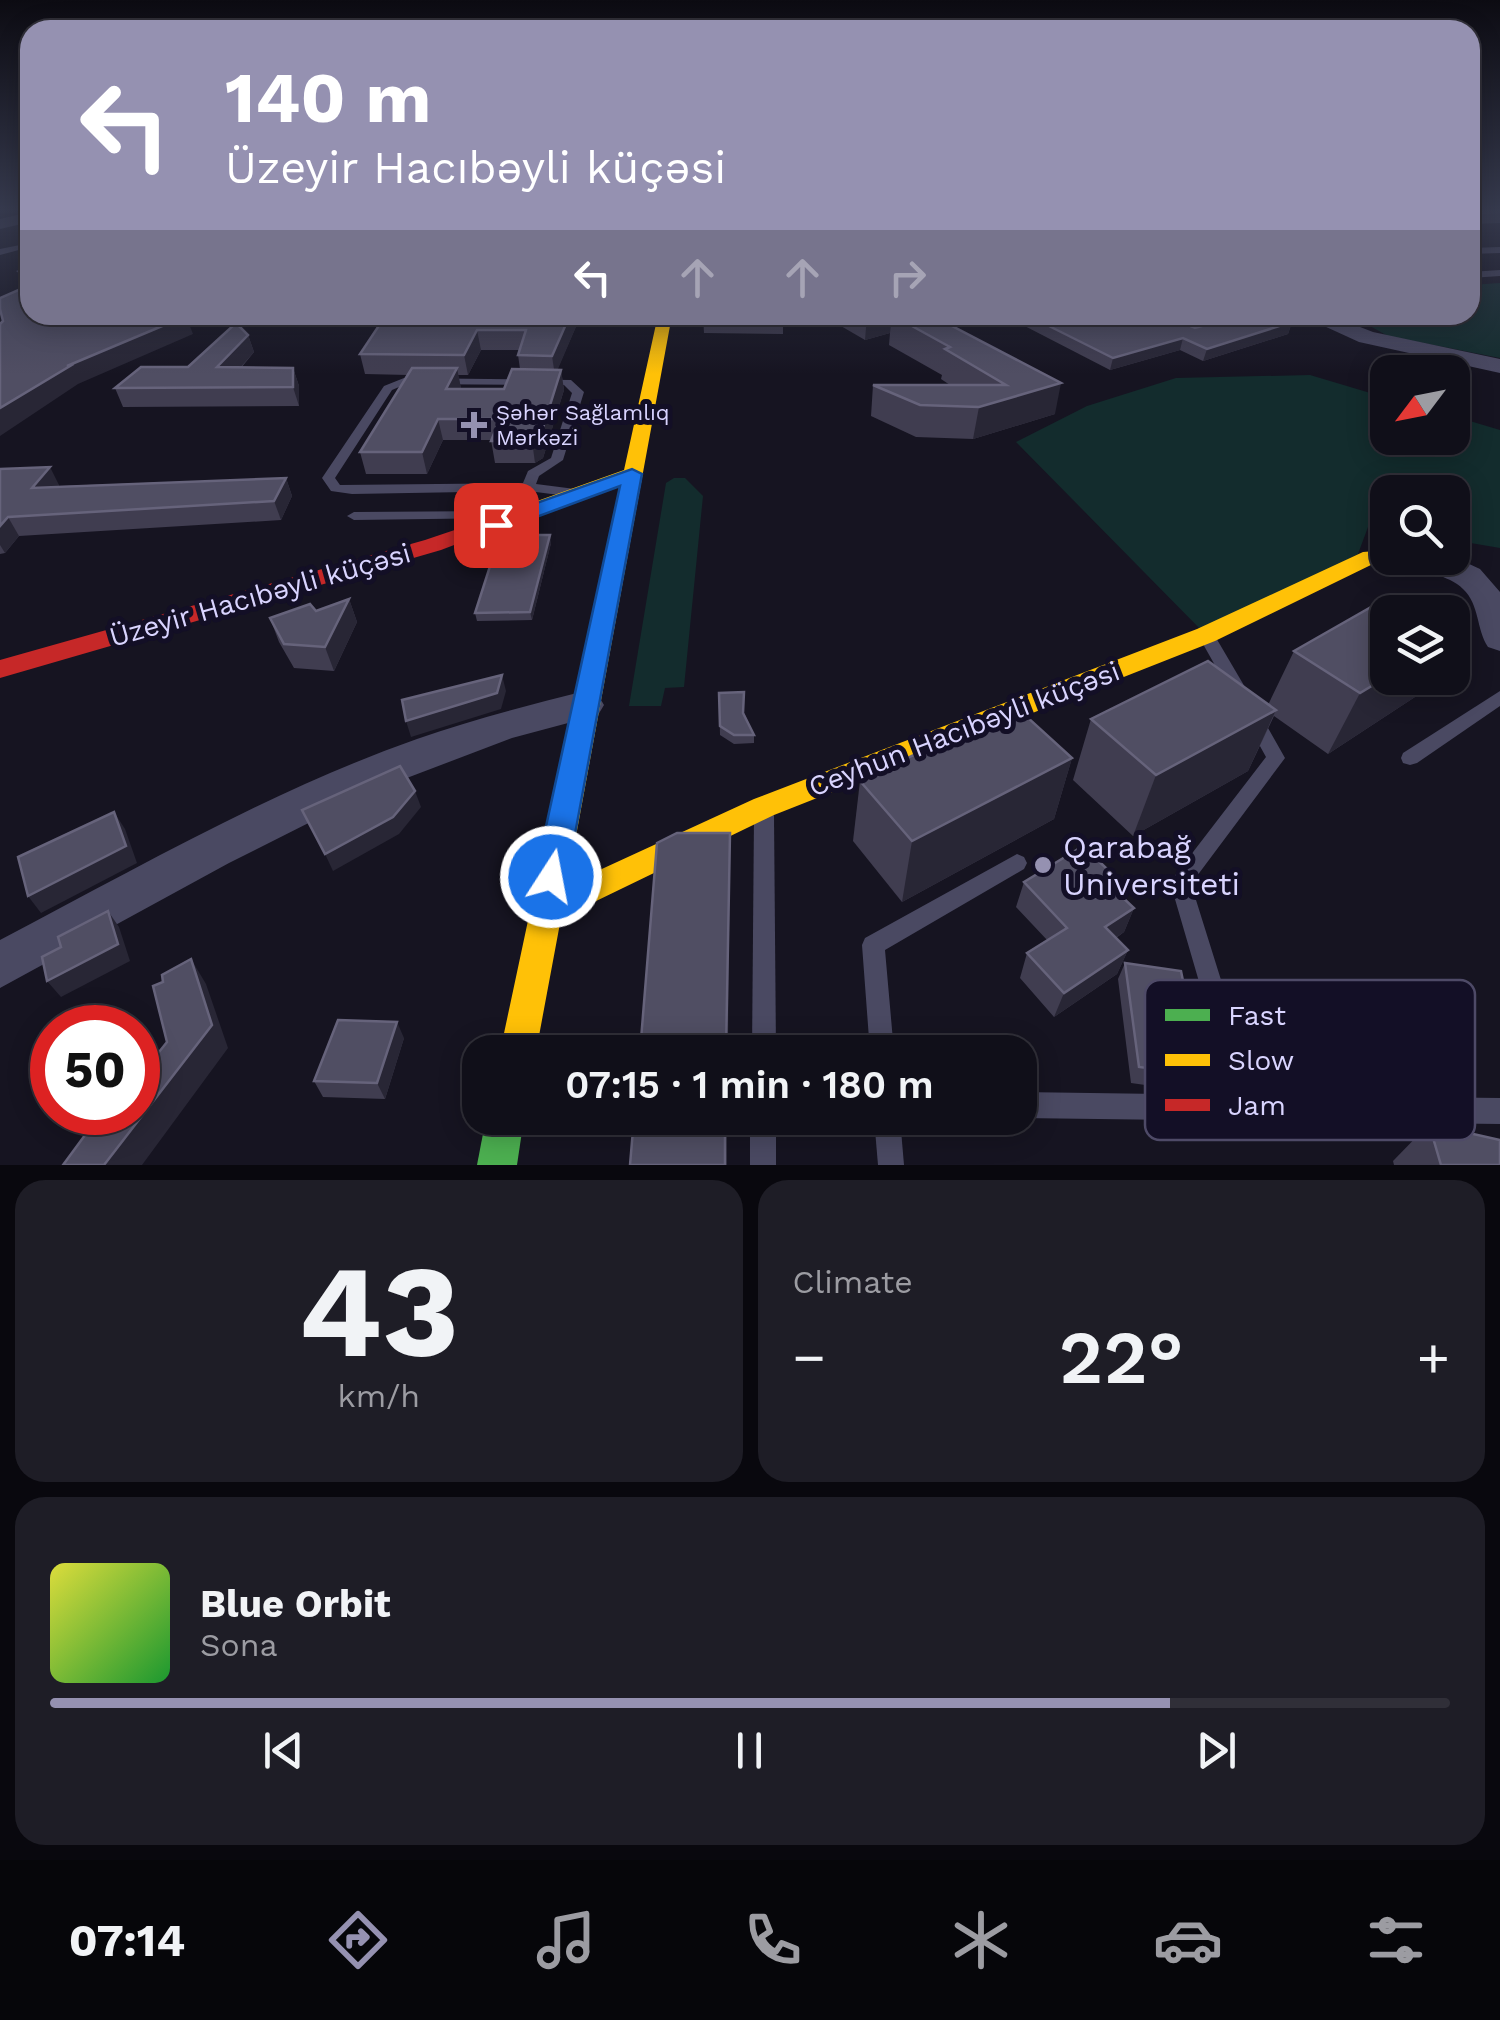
<!DOCTYPE html>
<html lang="en">
<head>
<meta charset="utf-8">
<style>
  :root { --surface:#100f19; --page:#1e1d26; --text:#f1f3f6; --muted:#9c9ca2; --line:#302f38; --accent:#9591b1 }
  body { margin:0; font-family:"Work Sans",sans-serif; background:var(--page); color:var(--text); height:100vh; display:flex; flex-direction:column; font-size:38px; white-space:nowrap }
  * { box-sizing:border-box; margin:0 }
  p { font-size:32px; color:var(--muted) }
  .icon { flex:none; width:55px; height:55px; fill:none; stroke:currentColor; stroke-width:2; stroke-linecap:round; stroke-linejoin:round }
  .map { position:relative; height:1165px; overflow:hidden }
  .details { display:flex; flex-direction:column; gap:15px; padding:15px; background:#09080e; flex:1 }
  .details>* { flex:none }
  .guide { position:absolute; left:20px; top:20px; width:1460px; height:305px; border-radius:30px; box-shadow:0 5px 25px #0003,0 0 0 2px var(--line); background:#9591b1; color:#fff; overflow:hidden }
  .needle { width:65px; rotate:238deg }
  .tools { position:absolute; left:1370px; top:355px; display:grid; gap:20px }
  .tools a { display:grid; place-items:center; width:100px; height:100px; border-radius:20px; background:var(--surface); box-shadow:0 5px 25px #0003,0 0 0 2px var(--line); font-size:50px }
  .speed { position:absolute; left:30px; top:1005px; display:flex; gap:20px; font-size:50px; font-weight:700; text-align:center }
  .speed>* { display:grid; place-content:center; width:130px; height:130px; border-radius:50%; background:var(--surface); box-shadow:0 5px 25px #0003,0 0 0 2px var(--line); line-height:1 }
  .speed .limit { border:15px solid #d22; background:#fff; color:#111 }
  .pin { position:absolute; display:grid; place-items:center; width:85px; height:85px; color:#fff; margin:-42px; border-radius:20px; box-shadow:0 5px 15px #0006 }
  .me { position:absolute; width:110px; margin:-55px; rotate:11deg; stroke-linejoin:round; filter:drop-shadow(0 0 8px #0008) }
  .turn { display:flex; align-items:center; gap:35px; height:210px; padding:0 40px; font-size:45px }
  .turn .icon { width:130px; height:130px; stroke-width:2.5 }
  .turn b { display:block; font-size:70px; line-height:85px }
  .lanes { display:flex; align-items:center; height:95px; padding:0 40px; background:#0003; justify-content:center; gap:50px; direction:ltr }
  .lanes .off { opacity:.35 }
  .big { font-size:75px; font-weight:600; line-height:1.1 }
  .details .tile { flex:1; display:flex; flex-direction:column; justify-content:center; gap:15px; min-width:0; padding:0 35px; border-radius:30px; background:var(--page) }
  .details .dial { align-items:center; gap:0 }
  .dial b { font-size:130px; line-height:1 }
  .song { display:flex; align-items:center; gap:30px }
  .cover { width:120px; height:120px; border-radius:15px; background:linear-gradient(135deg,hsl(60 70% 55%),hsl(130 70% 35%)) }
  .played { height:10px; border-radius:5px; background:linear-gradient(90deg,var(--accent) 80%,var(--line) 80%) }
  .keys { display:flex; justify-content:space-around; direction:ltr }
  .heat { display:flex; justify-content:space-between; align-items:center; font-size:55px; direction:ltr }
  .details .tiles { flex:1; display:grid; gap:15px; grid-template-columns:1fr 1fr }
  .tile:last-child { grid-column:span 2 }
  .trip { position:absolute; left:462px; top:1035px; width:575px; height:100px; border-radius:30px; background:var(--surface); box-shadow:0 5px 25px #0003,0 0 0 2px var(--line); font-weight:600; line-height:100px; text-align:center }
  .tab-bar { display:flex; height:160px; justify-content:space-around; align-items:center; background:#06060a; color:var(--muted) }
  .tab-bar .icon { width:70px; height:70px }
  .tab-bar .active { color:var(--accent) }
  .tab-bar b { font-size:45px; color:var(--text) }
  .map>svg:first-child { display:block }
  .green { fill:#132c2d }
  .lines { fill:none; stroke-linecap:round; stroke-linejoin:round }
  .lane { fill:#4a4962; fill-rule:evenodd }
  .street { fill:#4a4962; fill-rule:evenodd }
  .fast { fill:#4caf50; fill-rule:evenodd }
  .slow { fill:#ffc107; fill-rule:evenodd }
  .jam { fill:#c62828; fill-rule:evenodd }
  .wall { fill:#403d50; fill-rule:evenodd }
  .shaded-wall { fill:#282635 }
  .building { fill:#504e63; stroke:#66637b; stroke-width:2.5 }
  .route { fill:#1a73e8; stroke:#114b97; stroke-width:2.5 }
  .poi-dot { fill:#9591b1; stroke:#130f26; stroke-width:4 }
  .labels { text-anchor:middle; dominant-baseline:central; stroke-width:10; stroke-linejoin:round; paint-order:stroke }
  .far-poi-label { font-size:22px; fill:#d9d4ff; stroke:#130f26; text-anchor:start }
  .street-label { font-size:28px; fill:#d9d4ff; stroke:#130f26 }
  .near-poi-label { font-size:32px; fill:#d9d4ff; stroke:#130f26; text-anchor:start }
  .key { fill:#130f26; stroke:#4e4a67; stroke-width:2.5 }
  .key-label { font-size:28px; fill:#d9d4ff }
</style>
</head>
<body>
<div class="map">
<svg width="1500" height="1165" viewBox="0 0 1500 1165">
  <rect width="100%" height="100%" fill="#161421"/>
  <g class="green">
    <path d="M1500,283V358L1388,336L1350,315H1470V285Z"/>
    <path d="M1310,375L1387,398L1388,438H1452L1453,416L1500,430V548L1453,540L1452,492H1388L1387,530L1368,527L1358,554L1206,635L1016,442L1087,406L1176,378Z"/>
    <path d="M674,478H685L703,496L684,687L665,688L661,706H629L666,483Z"/>
  </g>
  <g class="lines">
    <g class="lane">
      <path d="M30,243V247L0,255V249Z"/>
      <path d="M1500,247V253L1470,254V248Z"/>
      <path d="M30,266V272L20,274L16,271Z"/>
      <path d="M1500,270V276L1470,278V272Z"/>
      <path d="M800,315H817L792,323L787,320Z"/>
      <path d="M404,378L571,380L584,392L563,460L539,476L536,484L575,489L582,493L575,497L528,491L352,494L331,491L322,478L384,386ZM406,384L564,385L572,393L551,458L528,471L523,483L340,485L335,478L392,390Z"/>
      <path d="M499,511L506,515L504,518L354,520L347,516L354,512Z"/>
      <path d="M1206,630L1212,631L1249,694L1246,698H1234L1231,694L1198,635Z"/>
      <path d="M1500,691V706L1417,763L1410,765L1403,763L1401,758L1403,753Z"/>
      <path d="M1254,713L1260,714L1285,758L1191,884L1257,1095L1500,1098V1124L1020,1118V1092L1232,1095L1170,882L1266,757L1245,719L1248,714Z"/>
      <path d="M764,808L771,810L774,816L776,1052H752L754,816L757,810Z"/>
      <path d="M1017,854L1024,857L1027,863L1024,869L885,950L894,1052H870L862,945L865,938Z"/>
      <rect x="750" y="1118" width="26" height="47"/>
      <path d="M874,1118H900L904,1165H878Z"/>
    </g>
    <g class="street">
      <path d="M30,212V222L0,229V219Z"/>
      <path d="M1300,315H1329L1373,332L1500,359V373L1359,342Z"/>
      <path d="M1452,556L1480,569L1500,592V651L1488,647C1476,629 1480,605 1463,589C1449,574 1420,574 1409,558Z"/>
      <path d="M585,691L598,695L604,705L598,715L512,738L370,792L229,863L0,988V940C136,869 272,790 417,739C472,720 528,705 585,691Z"/>
    </g>
    <path class="fast" d="M486,1118H524L517,1165H477Z"/>
    <path class="slow" d="M658,315H672L567,885L754,799L1197,629L1363,552L1388,550V558H1398L1375,563L1215,641L774,815L561,918L536,1052H500L621,484L512,523H498L495,519L498,515L624,470Z"/>
    <path class="jam" d="M505,513L512,515L515,519L512,523L441,550L0,678V660L425,540Z"/>
  </g>
  <g class="wall">
    <path d="M1470,211H1500V223L1470,224Z"/>
    <path d="M386,315H581L557,370H561L564,390L543,458L535,463H495L491,440H443L427,474H366L360,452L408,375L365,374L360,354ZM481,350H519L518,355L520,369L504,389H461L458,375H468Z"/>
    <path d="M703,315H783V334L704,333Z"/>
    <path d="M822,315H931L1055,414L973,439L916,437L871,416L873,385H950L941,379L942,375L889,345L890,333L865,340Z"/>
    <path d="M1016,315H1165L1195,328L1292,322L1288,334L1203,361L1180,350L1110,370L1015,321Z"/>
    <path d="M248,335L254,352L241,368H293L299,386V406L123,407L115,388L188,367Z"/>
    <path d="M0,469L59,485L58,486L286,478L292,496L281,520L19,536L5,553L0,554Z"/>
    <path d="M551,543L532,620L477,621L475,613Z"/>
    <path d="M349,599L357,622L334,671L294,668L279,642L270,618L316,611Z"/>
    <path d="M1294,651L1388,678H1428L1418,695L1328,754L1274,716L1248,771L1133,836L1073,780L1091,719L1268,705Z"/>
    <path d="M719,693L744,713L754,735V743L734,744L720,735Z"/>
    <path d="M1072,758L1054,819L902,902L853,841L860,781Z"/>
    <path d="M1024,882L1129,890L1125,900L1134,908L1124,932L1116,938L1128,950L1117,974L1054,1017L1020,978L1027,953L1048,941L1016,907Z"/>
    <path d="M1125,963L1193,1030L1190,1036L1198,1075L1188,1091L1131,1083L1118,979Z"/>
    <path d="M404,1038L385,1099L323,1097L314,1081Z"/>
    <path d="M1429,1124L1500,1165H1394L1393,1161Z"/>
  </g>
  <g class="shaded-wall">
    <path d="M570,315H581L555,376L552,356Z"/>
    <path d="M867,315H898L892,316L890,333L865,340Z"/>
    <path d="M186,316L193,334L78,384L0,436V408L67,366Z"/>
    <path d="M1292,322L1288,334L1203,361L1207,349Z"/>
    <path d="M477,330L481,350L468,375L464,355Z"/>
    <path d="M248,335L254,352L224,386L217,367Z"/>
    <path d="M1183,338L1180,350L1110,370L1113,358Z"/>
    <path d="M293,368L299,386V406L293,387Z"/>
    <path d="M457,368L461,388L450,409L446,389Z"/>
    <path d="M561,370L564,390L543,458L535,463L532,441Z"/>
    <path d="M1061,383L1055,414L973,439L979,407Z"/>
    <path d="M438,419L443,440L427,474L422,452Z"/>
    <path d="M50,467L59,485L42,506L32,488Z"/>
    <path d="M286,478L292,496L281,520L274,501Z"/>
    <path d="M8,517L19,536L5,553L0,545V526Z"/>
    <path d="M550,535L551,543L532,620L530,612Z"/>
    <path d="M349,599L357,622L334,671L325,647Z"/>
    <path d="M502,675L506,691L501,709L411,737L406,721Z"/>
    <path d="M1388,676L1428,678L1418,695L1328,754L1360,693Z"/>
    <path d="M1276,710L1248,771L1133,836L1156,775Z"/>
    <path d="M1072,758L1054,819L902,902L912,841Z"/>
    <path d="M415,791L421,807L399,834L333,871L325,854Z"/>
    <path d="M114,812L125,829L137,863L41,913L28,896Z"/>
    <path d="M730,833L728,1052H726Z"/>
    <path d="M1134,908L1124,932L1096,951L1105,927Z"/>
    <path d="M108,911L119,927L130,961L61,997L47,981Z"/>
    <path d="M1128,950L1117,974L1054,1017L1064,993Z"/>
    <path d="M191,959L206,984L228,1048L142,1165H104L212,1025Z"/>
    <path d="M397,1022L404,1038L385,1099L377,1083Z"/>
    <rect x="725" y="1118" width="2" height="47"/>
  </g>
  <g class="building">
    <path d="M1470,211H1500V212L1470,213Z"/>
    <path d="M30,285V315L186,316L67,366H70L0,408V324L3,321L0,309V298Z"/>
    <path d="M386,315H570L552,356L518,355L526,330H477L464,355L360,354Z"/>
    <path d="M892,315H931L1061,383L979,407L920,405L873,385H1006L945,349L950,347Z"/>
    <path d="M1027,315H1165L1195,328L1241,315H1275L1292,322L1207,349L1183,338L1113,358Z"/>
    <path d="M236,323L248,335L217,367L293,368V387L115,388L141,367H188Z"/>
    <path d="M412,368H457L446,389H504L512,369L561,370L540,437L532,441H491L500,419H438L422,452H360Z"/>
    <path d="M50,467L32,488L286,478L274,501L8,517L0,526V469Z"/>
    <path d="M500,535H550L530,612L475,613Z"/>
    <path d="M1387,598L1412,612H1388V676L1360,693L1294,651Z"/>
    <path d="M349,599L325,647L284,644L270,618L310,604L316,611Z"/>
    <path d="M1208,661L1276,710L1156,775L1091,719Z"/>
    <path d="M502,675L497,693L406,721L402,700Z"/>
    <path d="M744,692L743,713L754,735H734L720,726L719,693Z"/>
    <path d="M1015,706L1072,758L912,841L860,781Z"/>
    <path d="M400,766L415,791L393,817L325,854L302,810Z"/>
    <path d="M114,812L126,846L28,896L18,857Z"/>
    <path d="M677,833H730L726,1052H640L657,843Z"/>
    <path d="M1083,846L1129,890L1120,895L1134,908L1105,927L1128,950L1064,993L1027,953L1067,928L1024,882Z"/>
    <path d="M108,911L118,944L47,981L42,957L61,947L58,937Z"/>
    <path d="M191,959L212,1025L104,1165H63L102,1112H138V1070L144,1071L167,1042L153,986L163,982L162,975Z"/>
    <path d="M1125,963L1181,971L1193,1030L1189,1029L1198,1075L1139,1067Z"/>
    <path d="M338,1020L397,1022L377,1083L314,1081Z"/>
    <path d="M634,1118H725V1165H630Z"/>
    <path d="M1429,1124L1500,1140V1165H1441Z"/>
  </g>
  <linearGradient id="sky" x2="0" y2="1"><stop stop-color="#0c0b12"/><stop offset="0.56" stop-color="#363a4e"/><stop offset="1" stop-color="#363a4e" stop-opacity="0"/></linearGradient>
  <rect width="1500" height="374" fill="url(#sky)"/>
  <path class="route" d="M632,469L642,474L567,877L562,887L551,891L540,887L535,877L620,486L504,529H489L486,525L489,520Z"/>
  <g class="poi-dot">
    <path d="M469 410h10v10h10v10h-10v10h-10v-10h-10v-10h10z"/>
    <circle cx="1043" cy="865" r="10"/>
  </g>
  <g class="labels">
    <g class="far-poi-label">
      <text x="496" y="412">Şəhər Sağlamlıq<tspan x="496" dy="25">Mərkəzi</tspan></text>
    </g>
    <g class="street-label">
      <text transform="translate(260 595) rotate(-16)">Üzeyir Hacıbəyli küçəsi</text>
      <text transform="translate(964 729) rotate(-21)">Ceyhun Hacıbəyli küçəsi</text>
    </g>
    <g class="near-poi-label">
      <text x="1063" y="847">Qarabağ<tspan x="1063" dy="37">Universiteti</tspan></text>
    </g>
  </g>
  <rect x="1145" y="980" width="330" height="160" rx="15" class="key"/>
  <rect x="1165" y="1009" width="45" height="12" fill="#4caf50"/>
  <rect x="1165" y="1054" width="45" height="12" fill="#ffc107"/>
  <rect x="1165" y="1099" width="45" height="12" fill="#c62828"/>
  <g class="key-label">
    <text x="1228" y="1025">Fast</text>
    <text x="1228" y="1070">Slow</text>
    <text x="1228" y="1115">Jam</text>
  </g>
</svg>
<div class="tools">
<a><svg class="needle" viewBox="-14 -14 28 28"><path d="M0-13l5 13h-10z" fill="#e53935"/><path d="M0 13l5-13h-10z" fill="#9c9ca2"/></svg></a>
<a><svg class="icon" aria-label="search" viewBox="0 0 24 24"><circle cx="10" cy="10" r="6"/><path d="M15 15l6 6"/></svg></a>
<a><svg class="icon" aria-label="layers" viewBox="0 0 24 24"><path d="M12 4l9 5-9 5-9-5zM3 14l9 5 9-5"/></svg></a>
</div>
<div class="speed"><div class="limit">50</div></div>
<div class="pin" style="left:496px;top:525px;background:#d93025"><svg class="icon" aria-label="arrive" viewBox="0 0 24 24"><path d="M6 21V4h12l-3 4 3 4H6"/></svg></div>
<svg class="me" style="left:551px;top:877px" viewBox="-20 -20 40 40"><circle r="17" fill="#1a73e8" stroke="#fff" stroke-width="3"/><path d="M0-11L8 9 0 5-8 9z" fill="#fff"/></svg>
<div class="trip">07:15 · 1 min · 180 m</div>
<div class="guide">
<div class="turn"><svg class="icon" aria-label="left" viewBox="0 0 24 24"><path d="M17 20v-9H6M10 6l-5 5 5 5"/></svg><div><b>140 m</b>Üzeyir Hacıbəyli küçəsi</div></div>
<div class="lanes"><svg class="icon" aria-label="left" viewBox="0 0 24 24"><path d="M17 20v-9H6M10 6l-5 5 5 5"/></svg><svg class="icon off" aria-label="ahead" viewBox="0 0 24 24"><path d="M12 20V5M6 11l6-6 6 6"/></svg><svg class="icon off" aria-label="ahead" viewBox="0 0 24 24"><path d="M12 20V5M6 11l6-6 6 6"/></svg><svg class="icon off" aria-label="right" viewBox="0 0 24 24"><path d="M7 20v-9h11M14 6l5 5-5 5"/></svg></div>
</div>
</div>
<section class="details">
<div class="tiles">
<div class="tile dial"><b>43</b><p>km/h</p></div>
<div class="tile"><p>Climate</p>
<div class="heat"><a>−</a><b class="big">22°</b><a>+</a></div>
</div>
<div class="tile">
<div class="song"><i class="cover"></i><div><b>Blue Orbit</b><p>Sona</p></div></div>
<div class="played"></div>
<div class="keys"><svg class="icon" aria-label="previous" viewBox="0 0 24 24"><path d="M18 5L8 12l10 7zM5 5v14"/></svg><svg class="icon" aria-label="pause" viewBox="0 0 24 24"><path d="M8 5v14M16 5v14"/></svg><svg class="icon" aria-label="next" viewBox="0 0 24 24"><path d="M6 5l10 7-10 7zM19 5v14"/></svg></div>
</div>
</div>
</section>
<nav class="tab-bar">
<b>07:14</b>
<svg class="icon active" aria-label="directions" viewBox="0 0 24 24"><path d="M12 3l9 9-9 9-9-9zM9 14v-3h6M13 9l2 2-2 2"/></svg>
<svg class="icon" aria-label="music" viewBox="0 0 24 24"><path d="M9 18V5l10-2v13"/><circle cx="6" cy="18" r="3"/><circle cx="16" cy="16" r="3"/></svg>
<svg class="icon" aria-label="phone" viewBox="0 0 24 24"><path d="M5 4h4l2 5-3 2q2 4 5 5l2-3 5 2v4C11 20 4 13 5 4z"/></svg>
<svg class="icon" aria-label="climate" viewBox="0 0 24 24"><path d="M12 3v18M4 7l16 10M4 17L20 7"/></svg>
<svg class="icon" aria-label="car" viewBox="0 0 24 24"><path d="M5 17H2v-5l4-1 3-4h7l3 4 3 1v5h-3M9 17h6M6 11h13"/><circle cx="7" cy="17" r="2"/><circle cx="17" cy="17" r="2"/></svg>
<svg class="icon" aria-label="filters" viewBox="0 0 24 24"><path d="M4 7h16M4 17h16"/><circle cx="9" cy="7" r="2"/><circle cx="15" cy="17" r="2"/></svg>
</nav>
</body>
</html>
